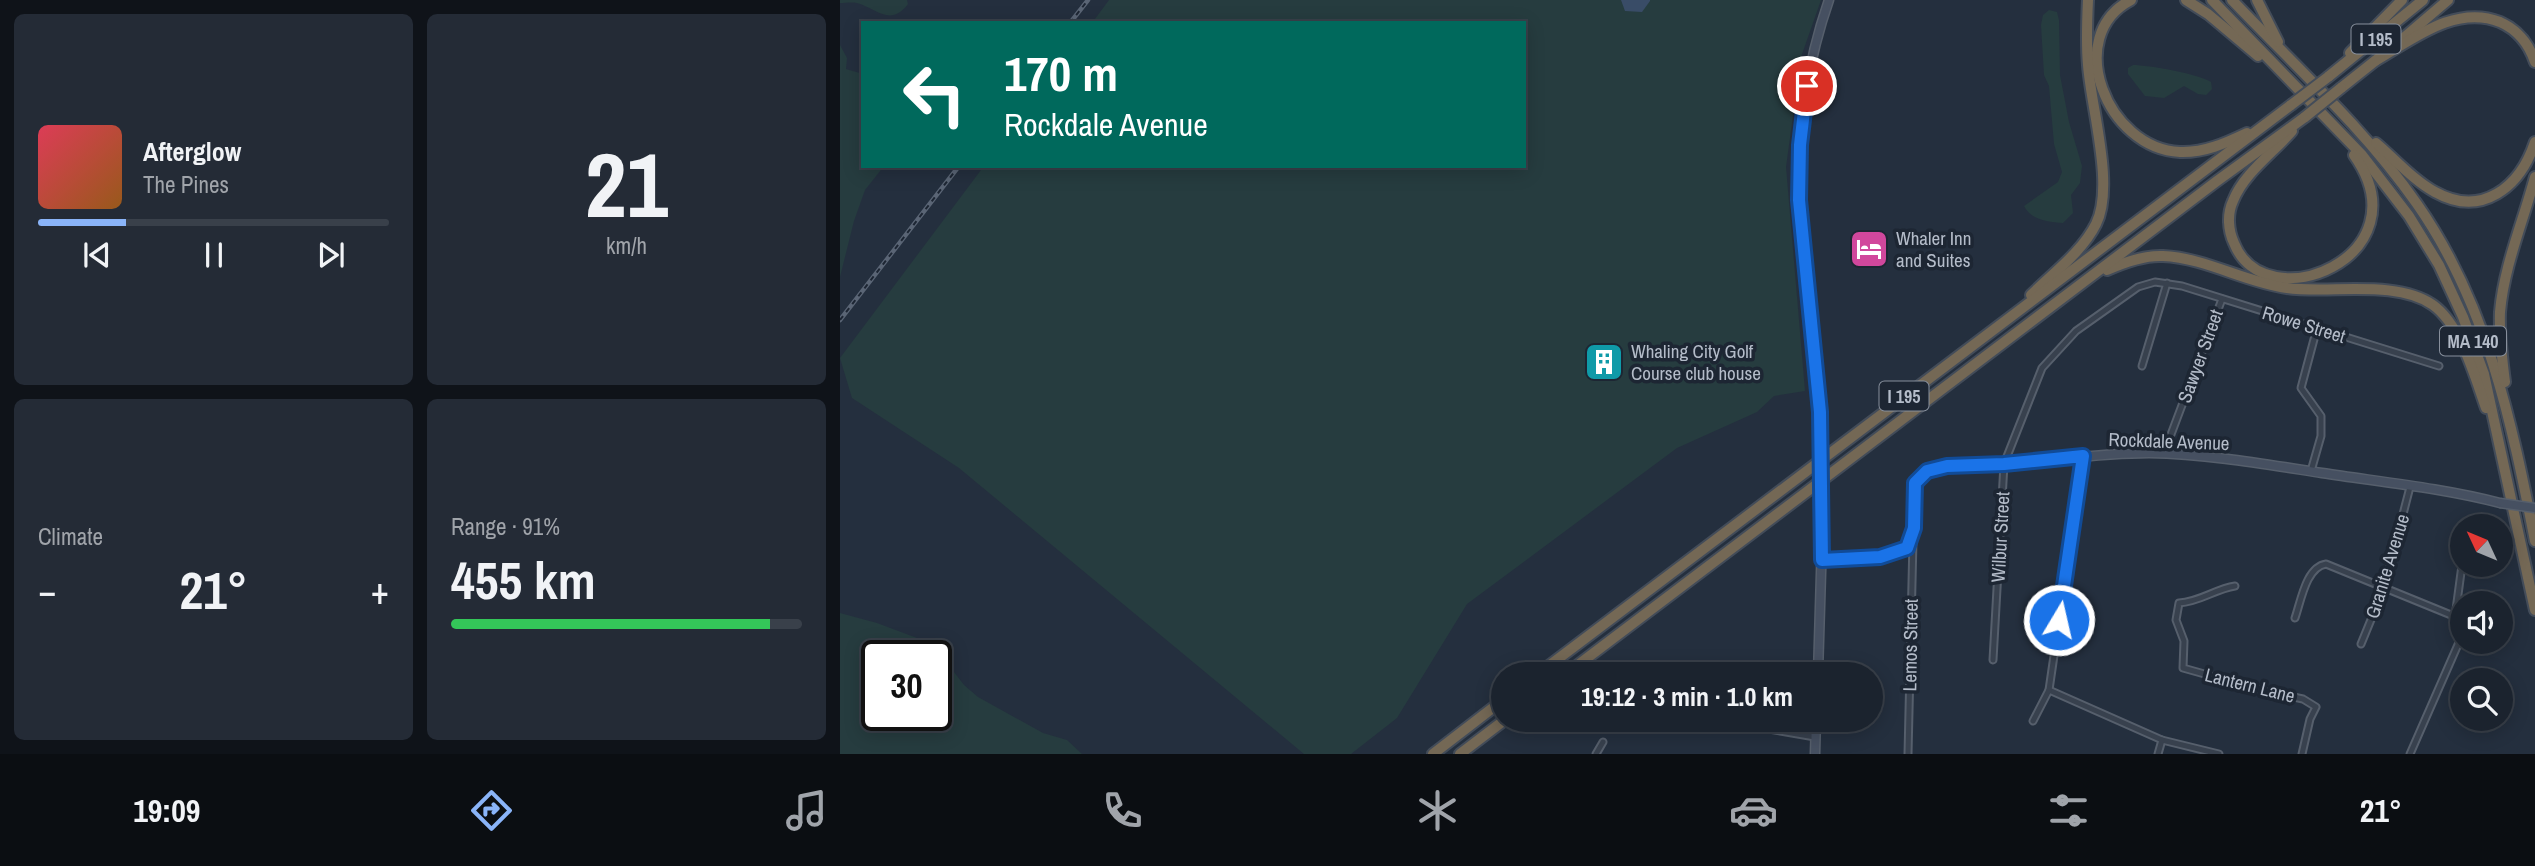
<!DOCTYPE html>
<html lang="en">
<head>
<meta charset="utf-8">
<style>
  :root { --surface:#1b232e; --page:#242b36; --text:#f1f3f6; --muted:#a0a4aa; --line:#39404a; --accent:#8ab4f8 }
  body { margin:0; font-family:"Archivo Narrow",sans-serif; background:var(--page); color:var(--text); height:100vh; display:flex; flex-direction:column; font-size:26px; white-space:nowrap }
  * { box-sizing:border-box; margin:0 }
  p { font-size:23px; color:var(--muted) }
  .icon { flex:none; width:38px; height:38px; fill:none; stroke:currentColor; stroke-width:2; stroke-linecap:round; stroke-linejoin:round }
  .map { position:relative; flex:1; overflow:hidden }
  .details { display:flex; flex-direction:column; gap:14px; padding:14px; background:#0f1319; width:840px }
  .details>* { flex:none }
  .guide { position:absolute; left:21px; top:21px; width:665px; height:147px; border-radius:0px; box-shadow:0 4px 18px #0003,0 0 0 2px var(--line); background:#00695c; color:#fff; overflow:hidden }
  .needle { width:46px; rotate:314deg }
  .buttons { position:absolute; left:1610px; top:514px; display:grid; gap:14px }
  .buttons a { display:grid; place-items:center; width:63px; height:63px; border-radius:50%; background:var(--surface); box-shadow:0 4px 18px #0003,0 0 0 2px var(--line); font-size:35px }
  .speed { position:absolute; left:21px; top:640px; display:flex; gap:14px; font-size:35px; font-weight:700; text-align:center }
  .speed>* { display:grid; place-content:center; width:91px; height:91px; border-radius:50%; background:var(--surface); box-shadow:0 4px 18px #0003,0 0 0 2px var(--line); line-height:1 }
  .speed .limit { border:4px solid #111; border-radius:10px; background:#fff; color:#111 }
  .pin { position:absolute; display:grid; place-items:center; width:60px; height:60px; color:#fff; margin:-30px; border:4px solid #fff; border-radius:50%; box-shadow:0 2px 7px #0007 }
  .me { position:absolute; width:77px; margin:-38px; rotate:9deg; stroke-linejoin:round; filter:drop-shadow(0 0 5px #0008) }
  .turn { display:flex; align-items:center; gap:24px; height:147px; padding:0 28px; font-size:32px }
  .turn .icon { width:91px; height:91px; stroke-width:2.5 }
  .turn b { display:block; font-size:49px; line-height:60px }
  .big { font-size:52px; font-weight:700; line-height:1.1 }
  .details .widget { flex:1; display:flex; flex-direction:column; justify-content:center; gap:10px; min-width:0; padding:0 24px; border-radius:10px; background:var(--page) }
  .details .dial { align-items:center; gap:0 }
  .dial b { font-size:91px; line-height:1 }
  .song { display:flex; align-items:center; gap:21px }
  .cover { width:84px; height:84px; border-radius:10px; background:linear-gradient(135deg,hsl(350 70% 55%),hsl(30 70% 35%)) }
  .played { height:7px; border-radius:4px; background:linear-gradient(90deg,var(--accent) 25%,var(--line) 25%) }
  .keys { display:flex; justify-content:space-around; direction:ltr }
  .heat { display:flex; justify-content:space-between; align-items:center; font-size:38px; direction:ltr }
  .charge { height:10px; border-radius:5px; background:linear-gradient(90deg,#34c759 91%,var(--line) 0) }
  .details .tiles { flex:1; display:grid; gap:14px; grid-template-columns:repeat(2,1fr) }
  .trip { position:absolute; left:651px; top:662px; width:392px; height:70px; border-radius:35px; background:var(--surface); box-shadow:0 4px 18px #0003,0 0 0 2px var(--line); font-weight:700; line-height:70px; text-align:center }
  .menu { display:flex; height:112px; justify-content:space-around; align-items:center; background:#0b0e12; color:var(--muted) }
  .menu .icon { width:49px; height:49px }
  .menu .current { color:var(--accent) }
  .menu b { font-size:32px; color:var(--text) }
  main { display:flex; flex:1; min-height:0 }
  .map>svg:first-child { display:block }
  .green { fill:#263c3f; fill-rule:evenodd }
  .water { fill:#394c67 }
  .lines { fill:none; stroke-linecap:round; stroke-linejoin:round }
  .street-casing { stroke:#565f6c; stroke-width:9 }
  .secondary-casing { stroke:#565f6c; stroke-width:11 }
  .highway-casing { stroke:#434c59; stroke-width:14 }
  .street { stroke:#38414e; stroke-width:5 }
  .secondary { stroke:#465061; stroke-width:8 }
  .highway { stroke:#746855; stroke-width:10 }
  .rail-casing { stroke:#5a6575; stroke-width:4.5 }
  .rail { stroke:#1d2633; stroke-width:2; stroke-dasharray:5; stroke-linecap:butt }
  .secondary-bridge-casing { stroke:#565f6c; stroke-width:11; stroke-linecap:butt }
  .highway-bridge-casing { stroke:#434c59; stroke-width:14; stroke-linecap:butt }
  .secondary-bridge { stroke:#465061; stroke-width:8 }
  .highway-bridge { stroke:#746855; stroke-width:10 }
  .route-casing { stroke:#114b97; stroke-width:18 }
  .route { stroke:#1a73e8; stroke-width:12 }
  .labels { text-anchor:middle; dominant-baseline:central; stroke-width:7; stroke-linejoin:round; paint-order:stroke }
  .shield { fill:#1d2633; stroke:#878f9c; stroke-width:2 }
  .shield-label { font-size:18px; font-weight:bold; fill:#b4bcc9 }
  .poi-label { font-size:19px; fill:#b4bcc9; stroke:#1d2633; text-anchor:start }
  .street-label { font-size:19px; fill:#b4bcc9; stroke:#1d2633 }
</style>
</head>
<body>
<main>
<section class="details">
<div class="tiles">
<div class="widget">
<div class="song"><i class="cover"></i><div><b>Afterglow</b><p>The Pines</p></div></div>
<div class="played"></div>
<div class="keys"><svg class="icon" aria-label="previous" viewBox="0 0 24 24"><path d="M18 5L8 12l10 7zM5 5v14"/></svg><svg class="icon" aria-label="pause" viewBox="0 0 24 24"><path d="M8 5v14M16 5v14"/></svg><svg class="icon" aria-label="next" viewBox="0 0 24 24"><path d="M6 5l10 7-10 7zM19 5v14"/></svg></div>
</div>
<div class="widget dial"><b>21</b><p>km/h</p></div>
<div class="widget"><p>Climate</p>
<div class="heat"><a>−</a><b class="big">21°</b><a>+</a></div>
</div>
<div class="widget"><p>Range · 91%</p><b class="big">455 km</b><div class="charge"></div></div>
</div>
</section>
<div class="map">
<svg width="1695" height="754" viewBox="0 0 1695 754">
  <rect width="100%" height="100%" fill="#242f3e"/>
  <g class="green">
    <path d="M0,0H67L68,4C51,27 37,9 17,3C12,2 5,3 0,3Z"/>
    <path d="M269,0H981L961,57L946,167L965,391L934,396L917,412L837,448L627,604L557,718L511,754H464L119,468L12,398L0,358L144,166H684V23H252Z"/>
    <path d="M1209,10L1217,12L1219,20L1220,75L1229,122L1242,166L1240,183L1231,195L1233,213L1223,223C1208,222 1191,220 1184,206L1218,182L1222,172L1214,144L1209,86L1204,75L1201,25L1203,15Z"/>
    <path d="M0,45L7,58L6,69L23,74V166H44L25,190L14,221L0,277Z"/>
    <path d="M1293,65C1308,65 1359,74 1371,82L1372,89L1366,95L1358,94L1344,86L1324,98L1305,96L1288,74V68Z"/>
    <path d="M0,613L37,623L77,638L104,659L124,685L138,697L203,733L227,740L242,754H0ZM37,656H96V716H37Z"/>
  </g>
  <path class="water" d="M781,0H810V1L802,12L785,11Z"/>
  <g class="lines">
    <defs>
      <g id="street">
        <path d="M1302,366L1327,283"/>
        <path d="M1324,453L1382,299"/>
        <path d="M1471,471L1481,436V416L1461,388L1477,328"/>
        <path d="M1395,586C1375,589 1360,602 1339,603L1336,620L1344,641L1343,668L1425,691L1463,699L1476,707L1470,719L1462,754"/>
        <path d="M1615,617L1622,565"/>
        <path d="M1455,618C1461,601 1466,567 1486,564L1611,615C1622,621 1623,629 1620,640L1570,754"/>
        <path d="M1521,644L1544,588L1570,487"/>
        <path d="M1153,660L1164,464L1202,368L1236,331L1298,287L1315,282L1342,286L1599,366"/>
        <path d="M808,673L810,674"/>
        <path d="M1209,690L1322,740L1379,754"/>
        <path d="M889,719L911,726L975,737"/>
        <path d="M1193,721L1209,690L1243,456"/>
        <path d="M756,754L763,742"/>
        <path d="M1068,754L1073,540"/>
        <path d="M1318,754L1322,740"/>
      </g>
      <g id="secondary">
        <path d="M980,438C980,358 961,279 959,199C957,133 967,63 989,0"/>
        <path d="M982,560L1040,557L1067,548L1074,528L1075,487C1084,458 1136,466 1161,464C1210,461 1259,453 1309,453C1368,454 1424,464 1482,473C1541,482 1602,488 1660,503"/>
        <path d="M978,674L983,506"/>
        <path d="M975,754L976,719"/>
      </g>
      <g id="highway">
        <path d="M1291,0C1222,36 1267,149 1340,152C1364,153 1386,143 1407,133"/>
        <path d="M1346,0L1368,14L1418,56"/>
        <path d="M1372,0L1522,155L1569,216L1599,265L1623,317L1644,374L1695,610"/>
        <path d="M1392,0C1455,66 1524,128 1577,204C1647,304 1672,423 1695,541"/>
        <path d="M1417,0L1438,42"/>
        <path d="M1560,41L1608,0"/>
        <path d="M1510,53L1562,0"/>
        <path d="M1535,61C1572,40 1615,4 1660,22C1678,30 1689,44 1695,62"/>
        <path d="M1488,77L1583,0"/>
        <path d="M1501,88L1540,57"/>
        <path d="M1452,131C1433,153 1404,173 1393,201C1387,214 1388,230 1394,243C1425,322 1586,257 1514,155"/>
        <path d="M1536,143C1555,159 1573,180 1595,192C1642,218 1680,187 1695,142"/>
        <path d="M1267,270C1285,262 1304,255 1323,256C1366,258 1404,282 1447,288C1490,294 1556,279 1593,305C1621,325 1635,377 1646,408"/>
        <path d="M1191,295C1213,273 1242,252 1256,224C1275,186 1251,108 1248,65C1246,43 1247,21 1248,0"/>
        <path d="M1665,382C1662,359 1659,336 1660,312C1664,266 1683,222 1695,177"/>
        <path d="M698,674L1451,105"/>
        <path d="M726,674L1377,181L1465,117"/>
        <path d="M593,754L663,700"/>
        <path d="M620,754L666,719"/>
      </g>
    </defs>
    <use href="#street" class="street-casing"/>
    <use href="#secondary" class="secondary-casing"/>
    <use href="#highway" class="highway-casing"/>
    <use href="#street" class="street"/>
    <use href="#secondary" class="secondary"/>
    <use href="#highway" class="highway"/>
    <defs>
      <g id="rail">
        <path d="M230,23L248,0"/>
        <path d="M0,320L119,166"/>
      </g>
    </defs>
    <use href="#rail" class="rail-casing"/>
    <use href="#rail" class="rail"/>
    <defs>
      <g id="secondary-bridge">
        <path d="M980,438L983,506"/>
        <path d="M1660,503L1695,508"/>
      </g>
      <g id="highway-bridge">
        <path d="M1451,105L1488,77"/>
        <path d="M1465,117L1501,88"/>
      </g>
    </defs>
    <use href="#secondary-bridge" class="secondary-bridge-casing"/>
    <use href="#highway-bridge" class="highway-bridge-casing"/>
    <use href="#secondary-bridge" class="secondary-bridge"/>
    <use href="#highway-bridge" class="highway-bridge"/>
  </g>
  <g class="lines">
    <defs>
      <path id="route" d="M967,86L960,145L959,200L980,412L982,560L1040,557L1067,548L1074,528L1075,483L1087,471L1107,466L1164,464L1243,456L1219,620"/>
    </defs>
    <use href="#route" class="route-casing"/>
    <use href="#route" class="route"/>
  </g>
  <defs>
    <symbol id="hotel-square" viewBox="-11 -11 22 22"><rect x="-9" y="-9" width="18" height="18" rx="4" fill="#d1479c" stroke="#1d2633"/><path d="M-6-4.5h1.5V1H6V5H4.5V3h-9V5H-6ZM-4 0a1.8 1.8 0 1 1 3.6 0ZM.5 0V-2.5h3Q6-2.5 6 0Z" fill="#fff"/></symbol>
    <symbol id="building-square" viewBox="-11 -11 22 22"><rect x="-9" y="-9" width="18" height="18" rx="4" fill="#0f9aa8" stroke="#1d2633"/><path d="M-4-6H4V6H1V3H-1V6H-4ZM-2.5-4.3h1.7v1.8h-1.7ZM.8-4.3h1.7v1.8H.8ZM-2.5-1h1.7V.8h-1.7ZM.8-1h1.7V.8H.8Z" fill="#fff"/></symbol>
  </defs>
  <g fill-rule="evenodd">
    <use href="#hotel-square" x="1007" y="227" width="44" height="44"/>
    <use href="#building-square" x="742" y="340" width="44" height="44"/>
  </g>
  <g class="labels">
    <g class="shield">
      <rect x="1511.5" y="24.5" width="49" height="29" rx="5"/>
      <rect x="1600" y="326.5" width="66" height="29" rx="5"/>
      <rect x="1039.5" y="381.5" width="49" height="29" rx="5"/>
    </g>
    <g class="shield-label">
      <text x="1536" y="39">I 195</text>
      <text x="1633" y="341">MA 140</text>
      <text x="1064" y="396">I 195</text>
    </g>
    <g class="poi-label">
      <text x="1056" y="238">Whaler Inn<tspan x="1056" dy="22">and Suites</tspan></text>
      <text x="791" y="351">Whaling City Golf<tspan x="791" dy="22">Course club house</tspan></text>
    </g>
    <g class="street-label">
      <text transform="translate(1464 324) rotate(17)">Rowe Street</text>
      <text transform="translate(1360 356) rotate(-70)">Sawyer Street</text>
      <text transform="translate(1329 441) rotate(2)">Rockdale Avenue</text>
      <text transform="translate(1160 537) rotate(-87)">Wilbur Street</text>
      <text transform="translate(1547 566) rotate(-73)">Granite Avenue</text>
      <text transform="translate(1070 645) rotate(-89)">Lemos Street</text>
      <text transform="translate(1410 685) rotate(14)">Lantern Lane</text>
    </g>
  </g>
</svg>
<div class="buttons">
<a><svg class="needle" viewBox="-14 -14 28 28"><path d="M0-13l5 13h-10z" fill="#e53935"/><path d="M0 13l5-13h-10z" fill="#a0a4aa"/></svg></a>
<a><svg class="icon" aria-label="sound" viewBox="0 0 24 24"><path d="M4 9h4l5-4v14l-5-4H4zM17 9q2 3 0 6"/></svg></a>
<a><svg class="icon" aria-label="search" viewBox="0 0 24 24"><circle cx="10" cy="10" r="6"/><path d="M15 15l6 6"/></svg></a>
</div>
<div class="speed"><div class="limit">30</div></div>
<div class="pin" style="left:967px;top:86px;background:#d93025"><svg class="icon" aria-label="arrive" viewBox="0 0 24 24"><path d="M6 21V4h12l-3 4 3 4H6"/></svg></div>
<svg class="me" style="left:1219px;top:620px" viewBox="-20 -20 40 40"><circle r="17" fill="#1a73e8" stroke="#fff" stroke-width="3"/><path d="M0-11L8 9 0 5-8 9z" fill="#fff"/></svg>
<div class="trip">19:12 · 3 min · 1.0 km</div>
<div class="guide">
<div class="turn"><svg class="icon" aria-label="left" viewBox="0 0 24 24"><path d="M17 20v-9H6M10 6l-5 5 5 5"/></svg><div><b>170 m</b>Rockdale Avenue</div></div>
</div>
</div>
</main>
<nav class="menu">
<b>19:09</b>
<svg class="icon current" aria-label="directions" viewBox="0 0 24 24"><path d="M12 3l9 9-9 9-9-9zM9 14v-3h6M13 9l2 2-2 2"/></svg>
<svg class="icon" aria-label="music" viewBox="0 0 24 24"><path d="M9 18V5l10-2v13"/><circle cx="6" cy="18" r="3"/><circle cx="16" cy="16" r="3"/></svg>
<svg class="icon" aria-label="phone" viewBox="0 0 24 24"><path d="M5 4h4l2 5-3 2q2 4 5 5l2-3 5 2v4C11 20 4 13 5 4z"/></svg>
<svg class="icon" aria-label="climate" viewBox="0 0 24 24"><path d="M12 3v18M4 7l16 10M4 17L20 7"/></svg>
<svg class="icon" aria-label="car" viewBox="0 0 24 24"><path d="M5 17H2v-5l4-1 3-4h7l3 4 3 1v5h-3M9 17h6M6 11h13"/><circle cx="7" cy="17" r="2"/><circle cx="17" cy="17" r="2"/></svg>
<svg class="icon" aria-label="filters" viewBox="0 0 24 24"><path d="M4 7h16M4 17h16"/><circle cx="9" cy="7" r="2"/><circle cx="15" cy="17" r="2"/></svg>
<b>21°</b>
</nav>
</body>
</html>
